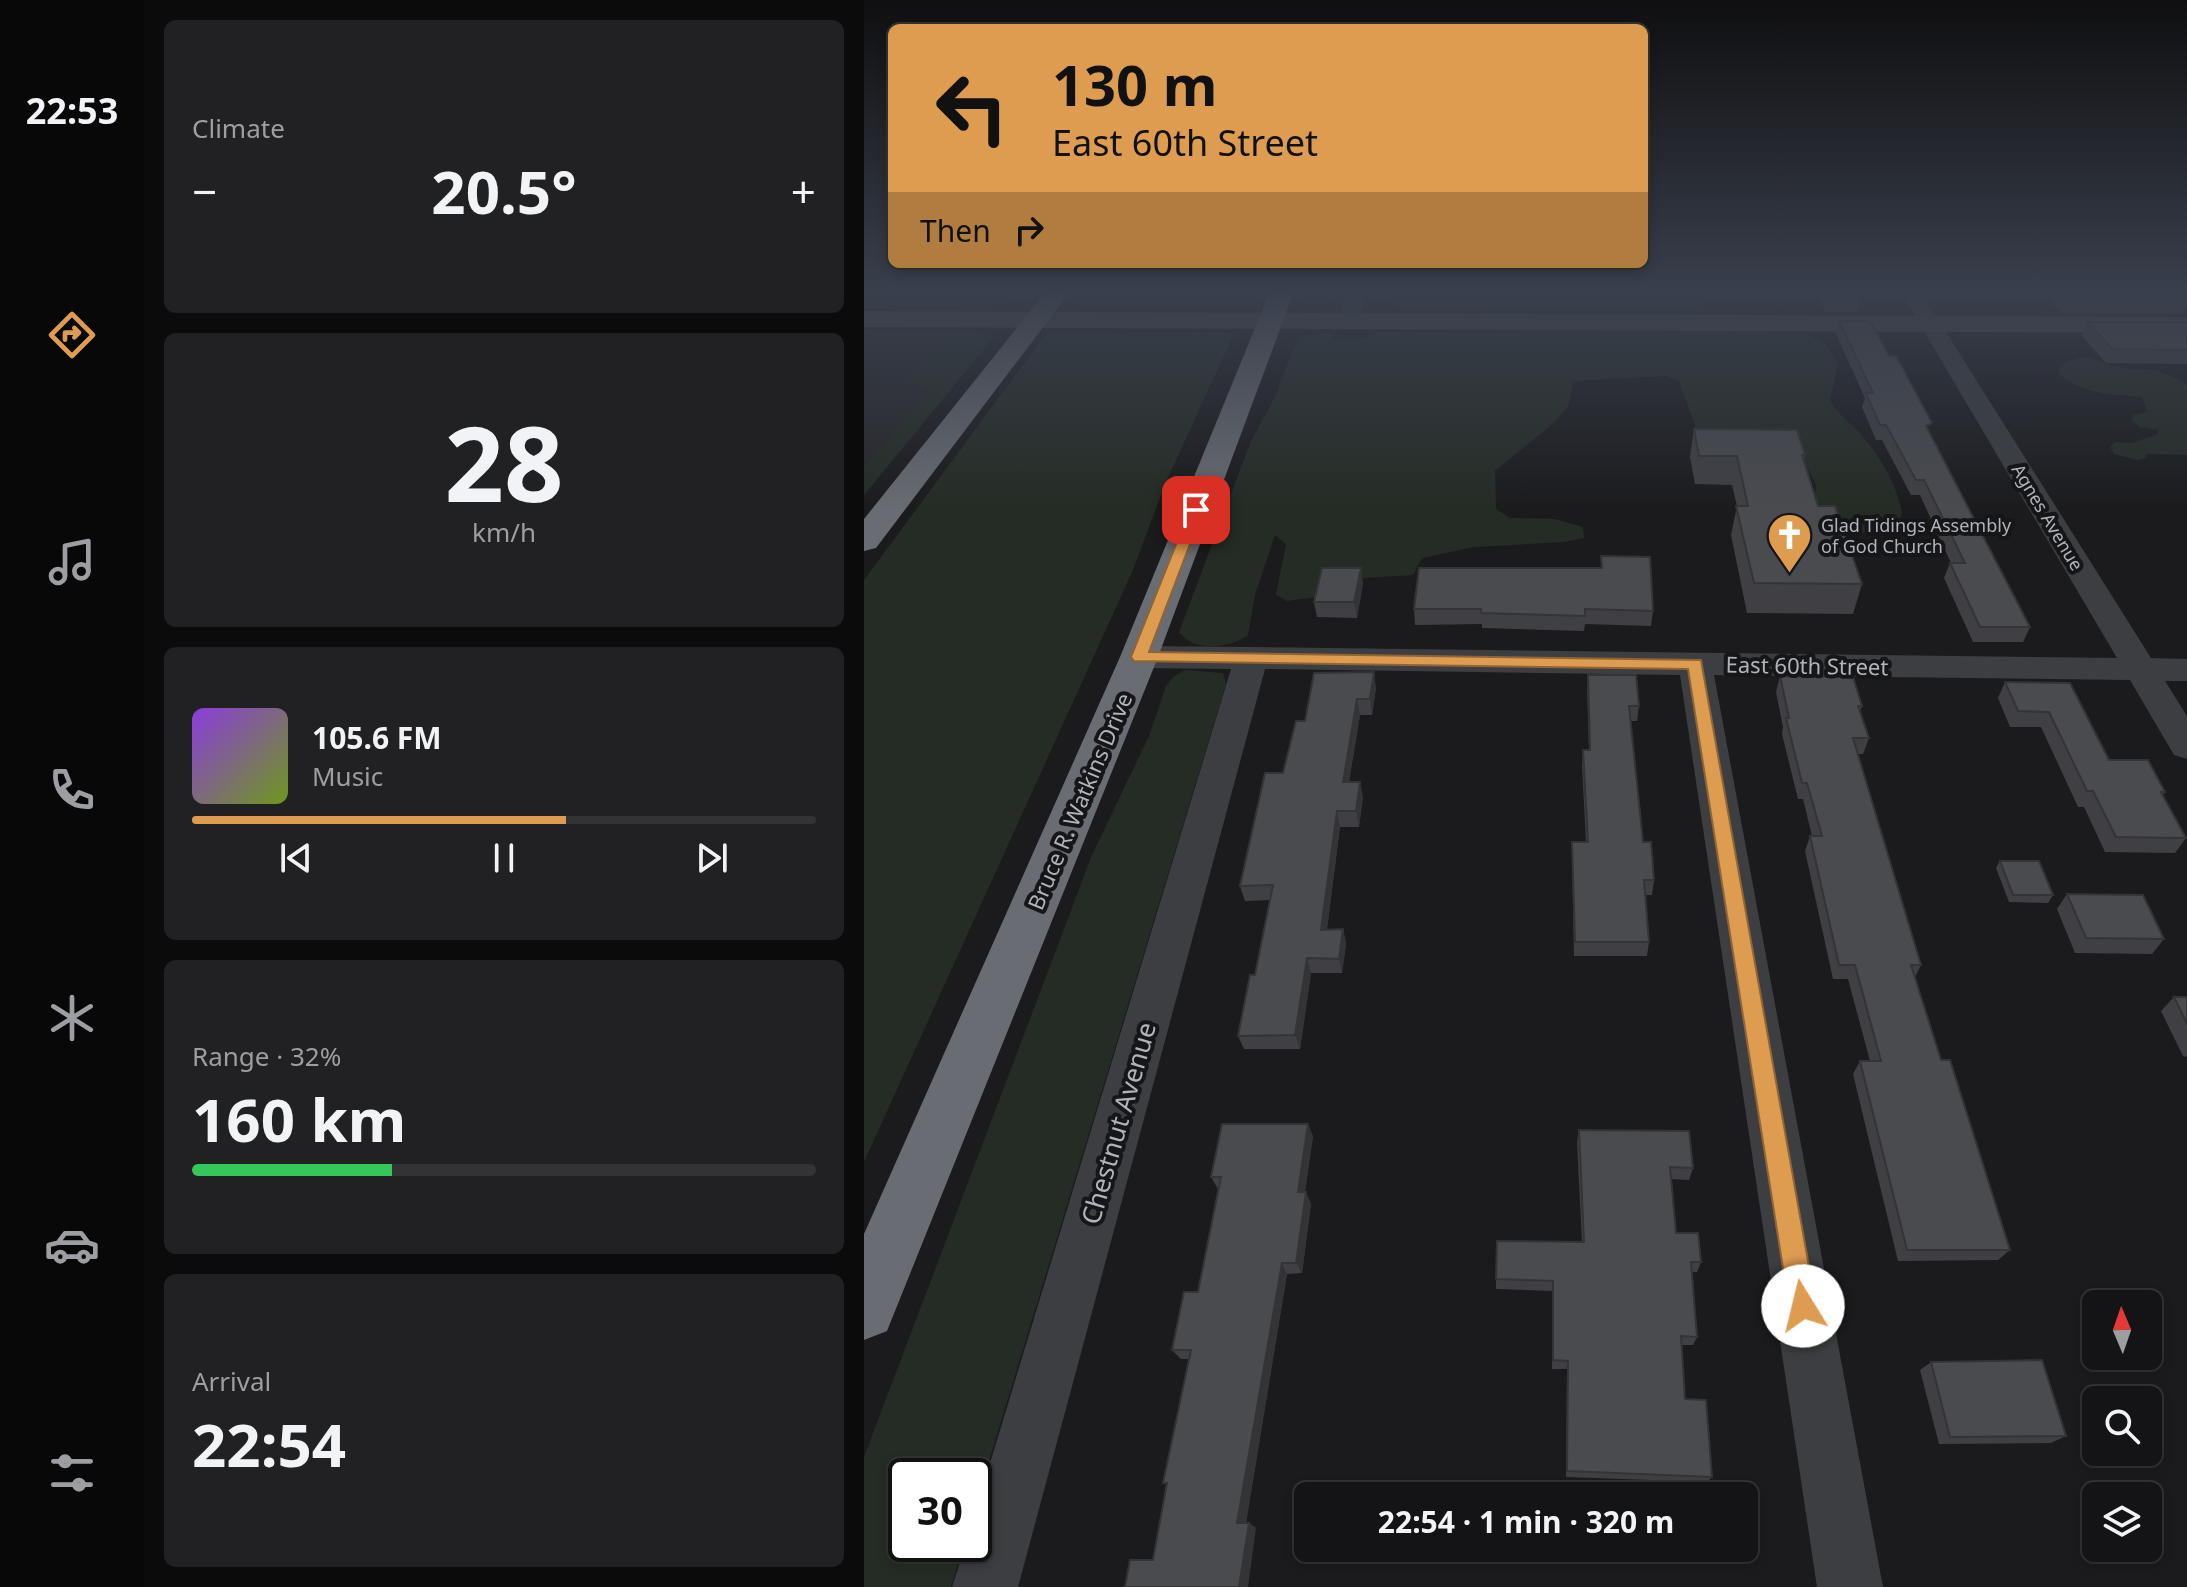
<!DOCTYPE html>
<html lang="en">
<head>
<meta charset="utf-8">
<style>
  :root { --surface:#141416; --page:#212123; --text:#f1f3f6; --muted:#9d9ea1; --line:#333335; --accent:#de9c51 }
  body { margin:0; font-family:"Noto Sans",sans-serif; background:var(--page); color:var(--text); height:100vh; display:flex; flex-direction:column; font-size:30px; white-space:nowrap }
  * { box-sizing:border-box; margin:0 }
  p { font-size:26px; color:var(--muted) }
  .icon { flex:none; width:44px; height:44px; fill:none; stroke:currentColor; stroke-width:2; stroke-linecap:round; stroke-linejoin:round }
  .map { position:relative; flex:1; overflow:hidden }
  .sheet { display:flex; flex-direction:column; gap:20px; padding:20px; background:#0b0b0c; width:720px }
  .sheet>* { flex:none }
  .hud { position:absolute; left:24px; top:24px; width:760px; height:244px; border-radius:12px; box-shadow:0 4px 12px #0003,0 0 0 2px var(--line); background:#de9c51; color:#111; overflow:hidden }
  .needle { width:52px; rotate:358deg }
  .buttons { position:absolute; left:1218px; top:1290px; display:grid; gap:16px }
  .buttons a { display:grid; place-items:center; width:80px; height:80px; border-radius:12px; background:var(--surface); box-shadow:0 4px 12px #0003,0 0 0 2px var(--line); font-size:40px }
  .speed { position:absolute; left:24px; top:1458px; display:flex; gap:16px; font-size:40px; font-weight:700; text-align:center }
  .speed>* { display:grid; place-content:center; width:104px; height:104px; border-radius:50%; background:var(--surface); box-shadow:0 4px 12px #0003,0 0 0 2px var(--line); line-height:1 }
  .speed .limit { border:4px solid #111; border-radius:12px; background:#fff; color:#111 }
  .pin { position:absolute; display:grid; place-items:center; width:68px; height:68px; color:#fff; margin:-34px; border-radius:16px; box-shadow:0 4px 12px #0006 }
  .me { position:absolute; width:88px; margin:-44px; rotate:351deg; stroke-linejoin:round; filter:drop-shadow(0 0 6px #0008) }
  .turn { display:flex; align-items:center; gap:28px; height:168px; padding:0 32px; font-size:36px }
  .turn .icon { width:104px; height:104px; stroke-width:2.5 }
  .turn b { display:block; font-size:56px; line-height:68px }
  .then { display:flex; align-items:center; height:76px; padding:0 32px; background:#0003; gap:16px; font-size:30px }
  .big { font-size:60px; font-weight:700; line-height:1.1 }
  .sheet .card { flex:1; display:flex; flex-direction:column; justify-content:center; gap:12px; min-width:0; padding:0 28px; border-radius:12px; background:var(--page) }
  .sheet .dial { align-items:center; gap:0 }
  .dial b { font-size:104px; line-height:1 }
  .song { display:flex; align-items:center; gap:24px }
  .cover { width:96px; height:96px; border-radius:12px; background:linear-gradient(135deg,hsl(270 70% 55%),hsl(80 70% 35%)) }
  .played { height:8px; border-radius:4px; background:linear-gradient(90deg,var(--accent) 60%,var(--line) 60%) }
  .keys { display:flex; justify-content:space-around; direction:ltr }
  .heat { display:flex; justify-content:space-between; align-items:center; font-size:44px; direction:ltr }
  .charge { height:12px; border-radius:6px; background:linear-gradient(90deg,#34c759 32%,var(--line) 0) }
  .trip { position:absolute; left:430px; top:1482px; width:464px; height:80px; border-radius:12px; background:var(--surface); box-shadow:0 4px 12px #0003,0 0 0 2px var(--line); font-weight:700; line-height:80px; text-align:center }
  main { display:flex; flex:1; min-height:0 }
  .tabs { display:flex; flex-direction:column; width:144px; justify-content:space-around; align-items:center; background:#080809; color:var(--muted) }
  .tabs .icon { width:56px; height:56px }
  .tabs .active { color:var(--accent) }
  .tabs b { font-size:36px; color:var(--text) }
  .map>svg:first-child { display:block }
  .built { fill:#27272a }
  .green { fill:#252c25 }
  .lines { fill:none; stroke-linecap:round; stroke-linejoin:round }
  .street { fill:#3c3e41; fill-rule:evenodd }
  .secondary { fill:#4a4d51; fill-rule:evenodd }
  .highway { fill:#696c72; fill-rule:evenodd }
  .wall { fill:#404044 }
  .shaded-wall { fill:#343437 }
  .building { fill:#4a4b4f; stroke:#343437; stroke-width:2 }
  .route { fill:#de9c51; stroke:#906535; stroke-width:2 }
  .labels { text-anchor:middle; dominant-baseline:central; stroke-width:8; stroke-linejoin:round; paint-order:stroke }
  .far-street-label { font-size:18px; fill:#afb4bb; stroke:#161618 }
  .far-poi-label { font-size:18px; fill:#afb4bb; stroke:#161618; text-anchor:start }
  .street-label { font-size:22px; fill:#afb4bb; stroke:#161618 }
  .near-street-label { font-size:26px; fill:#afb4bb; stroke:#161618 }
</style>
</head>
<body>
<main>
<nav class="tabs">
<b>22:53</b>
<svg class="icon active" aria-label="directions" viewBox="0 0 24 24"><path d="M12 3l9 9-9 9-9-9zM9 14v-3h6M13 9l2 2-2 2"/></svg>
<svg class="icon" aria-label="music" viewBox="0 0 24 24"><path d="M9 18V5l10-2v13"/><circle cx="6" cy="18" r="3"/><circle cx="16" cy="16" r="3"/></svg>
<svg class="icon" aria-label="phone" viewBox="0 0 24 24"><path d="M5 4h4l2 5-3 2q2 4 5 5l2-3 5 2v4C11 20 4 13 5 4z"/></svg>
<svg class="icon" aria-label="climate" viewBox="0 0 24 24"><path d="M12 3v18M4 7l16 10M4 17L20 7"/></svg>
<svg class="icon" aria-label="car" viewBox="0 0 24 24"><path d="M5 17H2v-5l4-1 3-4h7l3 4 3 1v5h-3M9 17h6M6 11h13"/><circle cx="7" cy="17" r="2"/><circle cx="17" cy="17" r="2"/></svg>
<svg class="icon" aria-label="filters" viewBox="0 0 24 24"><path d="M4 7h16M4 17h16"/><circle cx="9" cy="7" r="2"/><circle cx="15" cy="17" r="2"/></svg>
</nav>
<section class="sheet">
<div class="card"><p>Climate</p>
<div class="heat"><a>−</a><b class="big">20.5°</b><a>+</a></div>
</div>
<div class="card dial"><b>28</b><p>km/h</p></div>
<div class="card">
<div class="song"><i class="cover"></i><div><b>105.6 FM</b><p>Music</p></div></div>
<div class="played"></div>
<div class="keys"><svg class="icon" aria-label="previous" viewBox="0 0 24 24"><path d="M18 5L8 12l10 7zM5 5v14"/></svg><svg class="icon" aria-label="pause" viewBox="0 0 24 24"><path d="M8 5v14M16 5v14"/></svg><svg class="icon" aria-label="next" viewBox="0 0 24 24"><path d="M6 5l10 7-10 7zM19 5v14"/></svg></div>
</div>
<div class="card"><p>Range · 32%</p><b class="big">160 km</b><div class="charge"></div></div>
<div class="card"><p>Arrival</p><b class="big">22:54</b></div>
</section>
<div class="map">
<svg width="1323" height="1587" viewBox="0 0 1323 1587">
  <rect width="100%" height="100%" fill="#1b1b1d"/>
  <path class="built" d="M0,334L73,341L35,384L69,385L0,465Z"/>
  <g class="green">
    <path d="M8,289H163L153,299L140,304L0,305V295Z"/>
    <path d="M222,289H398L391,303L381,305L211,304Z"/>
    <path d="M444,289H480L479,303L439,304Z"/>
    <path d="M519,289H832L839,316L620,314L619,309C589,309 544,318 520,297Z"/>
    <path d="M0,330L116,332L130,337L0,495V465L68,386L34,384L73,342L0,334Z"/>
    <path d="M834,330L943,333L961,344L974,364L966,400C976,418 988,423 1000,438C1018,460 1033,485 1038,513L1032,527L1016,534L978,532L950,503L952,485L939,460L831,437V425L815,381L803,376L709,381L705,405L691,422L631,471L632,509L646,518L691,519L719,527L720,538L701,542L610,547L558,558L549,575L464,580L452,597L423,601L412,595L422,544L411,535L391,595L384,635C365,649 330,652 315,632L387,441L411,397L434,337L466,333L470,340L500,339L514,332Z"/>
    <path d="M189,332L370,334L302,482L269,570L0,1162V580L182,334Z"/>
    <path d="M1219,357C1231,358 1239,363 1251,366C1280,374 1288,363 1320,383L1323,387V455L1283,454L1282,458L1273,460L1250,454L1246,447L1251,442L1268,443L1294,434V430L1276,427L1268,421L1269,415L1284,412L1278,397C1248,394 1219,395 1195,374L1194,369L1204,361Z"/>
    <path d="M321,670L359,673L362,684L110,1510V1476H42V1544H100L87,1587H0V1457L228,855L285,736L302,686L310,676Z"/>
  </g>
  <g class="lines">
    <g class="street">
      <path d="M483,289H503L495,321L484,328L473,321Z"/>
      <path d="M1035,289H1055L1287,658L1323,659V681H1301L1323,716V759L1310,755L1266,680L850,675L1019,1587H953L816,675L401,669L154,1587H88L102,1544H110V1516L367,669L275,668L263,665L258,657L263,649L275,646L387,647L1253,658Z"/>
    </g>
    <path class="secondary" d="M0,311L1323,317V333L0,327Z"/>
    <g class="highway">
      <path d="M184,289H208L12,548L0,551V519Z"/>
      <path d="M407,289H431L294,657L23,1331L0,1340V1234L256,657Z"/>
    </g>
  </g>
  <g class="wall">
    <path d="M954,289H990L995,299L992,312H962L953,292Z"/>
    <path d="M1178,289H1313L1323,299V305L1319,314L1199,313Z"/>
    <path d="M975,321L1065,433L1166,627L1159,642H1109L1080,578L1086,563H1087L1056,495H1047L1018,440H1012L998,407L1001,398L972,334Z"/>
    <path d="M1224,322H1323V364L1242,363L1218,336Z"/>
    <path d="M830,429L941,455L940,461L954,506L998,584L989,614L883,613L867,535L873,506L868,485L831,484L826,457Z"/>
    <path d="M737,556L789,611L787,626L721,624L720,631L618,628V624L551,625L550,609L737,568Z"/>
    <path d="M499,583L493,618L453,617L450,602Z"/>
    <path d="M724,675L775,706L773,721H767L779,842L790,880L788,895H781L785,942L783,956H710L708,857V842H722L718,766L719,750H725L723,690Z"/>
    <path d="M916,676L998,706L996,712L1005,738L999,754H994L1057,965L1051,977L1077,1060L1146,1250L1134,1260L1034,1261L989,1074L996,1061H1006L984,979H969L941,851L946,836H948L939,799H934L918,734L919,727L912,692Z"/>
    <path d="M1141,682L1206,683L1245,760L1301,792L1299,795L1322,838L1311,853L1241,852L1220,807H1214L1177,727H1146L1134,698Z"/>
    <path d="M512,688L508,715H496L485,782L499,797L495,827H476L463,929H479L482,944L478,973H447L436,1049H380L374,1036L391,975L406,900L381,901L376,886L419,773L441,721Z"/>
    <path d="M1136,861L1189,895L1184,903L1145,902L1132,868Z"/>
    <path d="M1203,894L1300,939L1288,954L1211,953L1193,909Z"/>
    <path d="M1310,997H1323V1057L1319,1056L1297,1011Z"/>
    <path d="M715,1130L829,1168L825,1180L807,1179L812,1233L837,1262L833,1272H828L833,1337L829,1345H817L821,1399L848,1477L843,1482L702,1477L703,1369H688L689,1291L632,1289V1279L718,1242L713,1142Z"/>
    <path d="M449,1136L441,1192L447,1204L438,1273L423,1274L382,1523H385L392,1528L289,1560L303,1485L299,1483L325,1359H317L308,1350L334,1292L354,1189L347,1177Z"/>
    <path d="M1067,1362L1202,1436L1187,1443L1075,1444L1056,1370Z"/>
  </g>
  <g class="shaded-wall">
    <path d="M497,568L499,583L493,618L490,602Z"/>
    <path d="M510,672L512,688L508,715L506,699Z"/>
    <path d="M493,699L496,715L482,797L479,782Z"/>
    <path d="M496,782L499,797L495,827L492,811Z"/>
    <path d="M473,811L476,827L461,944L457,930Z"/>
    <path d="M479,929L482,944L478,973L475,959Z"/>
    <path d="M443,958L447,973L436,1049L431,1035Z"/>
    <path d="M444,1124L449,1136L439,1204L434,1192Z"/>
    <path d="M442,1192L447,1204L438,1273L432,1263Z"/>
    <path d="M418,1263L423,1274L381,1528L373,1523Z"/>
    <path d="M385,1523L392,1528L384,1587H375Z"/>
  </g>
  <g class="building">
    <path d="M960,289H990L995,299H965Z"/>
    <path d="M1194,289H1313L1323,299V301L1204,300Z"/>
    <path d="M975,321H1006L1025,356H1032L1068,423L1062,426L1166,627H1116L1086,563H1101L1060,480H1052L1022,425H1016L1002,393H1009Z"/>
    <path d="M1224,322H1323V350L1248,349Z"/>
    <path d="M830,429L933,430L941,455H938L954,506H971L998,584L890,583L872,506H884L873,456H835Z"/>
    <path d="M737,556L786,557L789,611L721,609V616L617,613V609H550L555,568H738Z"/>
    <path d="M458,568H497L490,602H450Z"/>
    <path d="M510,672L506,699H493L479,782H496L492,811H473L457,930L479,929L475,959L443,958L431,1035L374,1036L386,975H391L409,885L376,886L401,773H419L432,721H441L450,673Z"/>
    <path d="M724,675H772L775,706H765L779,842H787L790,880H780L785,942H711L708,842H724L719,750H726Z"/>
    <path d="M916,676L989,677L998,706H994L1005,738H989L1057,965H1047L1077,1060H1086L1146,1250H1043L996,1061H1017L991,965H975L946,836H958L943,783H938L922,718H925Z"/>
    <path d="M1141,682L1206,683L1245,760H1284L1301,792H1297L1322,838L1252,837L1229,791H1223L1185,712L1154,711Z"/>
    <path d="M1136,861H1175L1189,895H1149Z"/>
    <path d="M1203,894L1279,895L1300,939L1222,938Z"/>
    <path d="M1310,997H1323V1024Z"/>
    <path d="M358,1124H444L434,1192H442L432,1263H418L373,1523H385L375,1587H261L266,1560H289L303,1483H299L327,1350H308L320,1292H334L357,1177H347Z"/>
    <path d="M715,1130L825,1131L829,1168L806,1167L812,1233H834L837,1262H827L833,1337L817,1336L821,1399L842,1400L848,1477L703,1471L704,1361L689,1360V1281L632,1279L633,1241L720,1242Z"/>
    <path d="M1178,1360L1202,1436L1086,1437L1067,1362Z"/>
  </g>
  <linearGradient id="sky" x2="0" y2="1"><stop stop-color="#0f0f10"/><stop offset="0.57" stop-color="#393f4c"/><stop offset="1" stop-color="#393f4c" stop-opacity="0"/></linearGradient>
  <rect width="1323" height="511" fill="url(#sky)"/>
  <path class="route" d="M327,507L339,510L285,652L837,660L952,1306L948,1315L939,1319L929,1315L925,1306L824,669L270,661L267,657Z"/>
  <defs>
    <symbol id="church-pin" viewBox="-11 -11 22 30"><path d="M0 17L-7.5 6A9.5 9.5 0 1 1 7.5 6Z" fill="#de9c51" stroke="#161618"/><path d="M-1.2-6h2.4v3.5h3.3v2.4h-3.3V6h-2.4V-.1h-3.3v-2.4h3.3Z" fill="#fff"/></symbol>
  </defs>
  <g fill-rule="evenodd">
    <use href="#church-pin" x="900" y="510" width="51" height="69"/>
  </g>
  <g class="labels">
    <g class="far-street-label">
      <text transform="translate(1184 517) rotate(59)">Agnes Avenue</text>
    </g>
    <g class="far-poi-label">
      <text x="957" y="525">Glad Tidings Assembly<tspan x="957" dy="21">of God Church</tspan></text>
    </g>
    <g class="street-label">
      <text transform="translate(943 665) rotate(1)">East 60th Street</text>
      <text transform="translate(215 801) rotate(-67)">Bruce R. Watkins Drive</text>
    </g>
    <g class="near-street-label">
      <text transform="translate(254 1123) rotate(-74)">Chestnut Avenue</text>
    </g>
  </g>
</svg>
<div class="buttons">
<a><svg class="needle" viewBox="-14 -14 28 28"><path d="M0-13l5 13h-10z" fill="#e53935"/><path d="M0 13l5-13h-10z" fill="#9d9ea1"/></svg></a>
<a><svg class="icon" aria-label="search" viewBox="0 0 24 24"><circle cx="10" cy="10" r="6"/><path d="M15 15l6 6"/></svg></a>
<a><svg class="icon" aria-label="layers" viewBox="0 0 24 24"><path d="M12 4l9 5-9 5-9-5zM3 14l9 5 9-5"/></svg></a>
</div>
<div class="speed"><div class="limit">30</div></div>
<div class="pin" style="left:332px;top:510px;background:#d93025"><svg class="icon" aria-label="arrive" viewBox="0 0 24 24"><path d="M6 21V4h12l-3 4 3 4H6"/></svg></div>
<svg class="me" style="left:939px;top:1306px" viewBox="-20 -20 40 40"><circle r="19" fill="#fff"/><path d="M0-13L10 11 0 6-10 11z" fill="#de9c51"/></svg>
<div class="trip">22:54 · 1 min · 320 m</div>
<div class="hud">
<div class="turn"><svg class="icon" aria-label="left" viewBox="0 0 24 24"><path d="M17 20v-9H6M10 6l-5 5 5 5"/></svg><div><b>130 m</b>East 60th Street</div></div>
<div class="then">Then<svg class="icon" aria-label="right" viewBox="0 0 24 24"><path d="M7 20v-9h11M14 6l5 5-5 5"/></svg></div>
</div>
</div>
</main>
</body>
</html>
